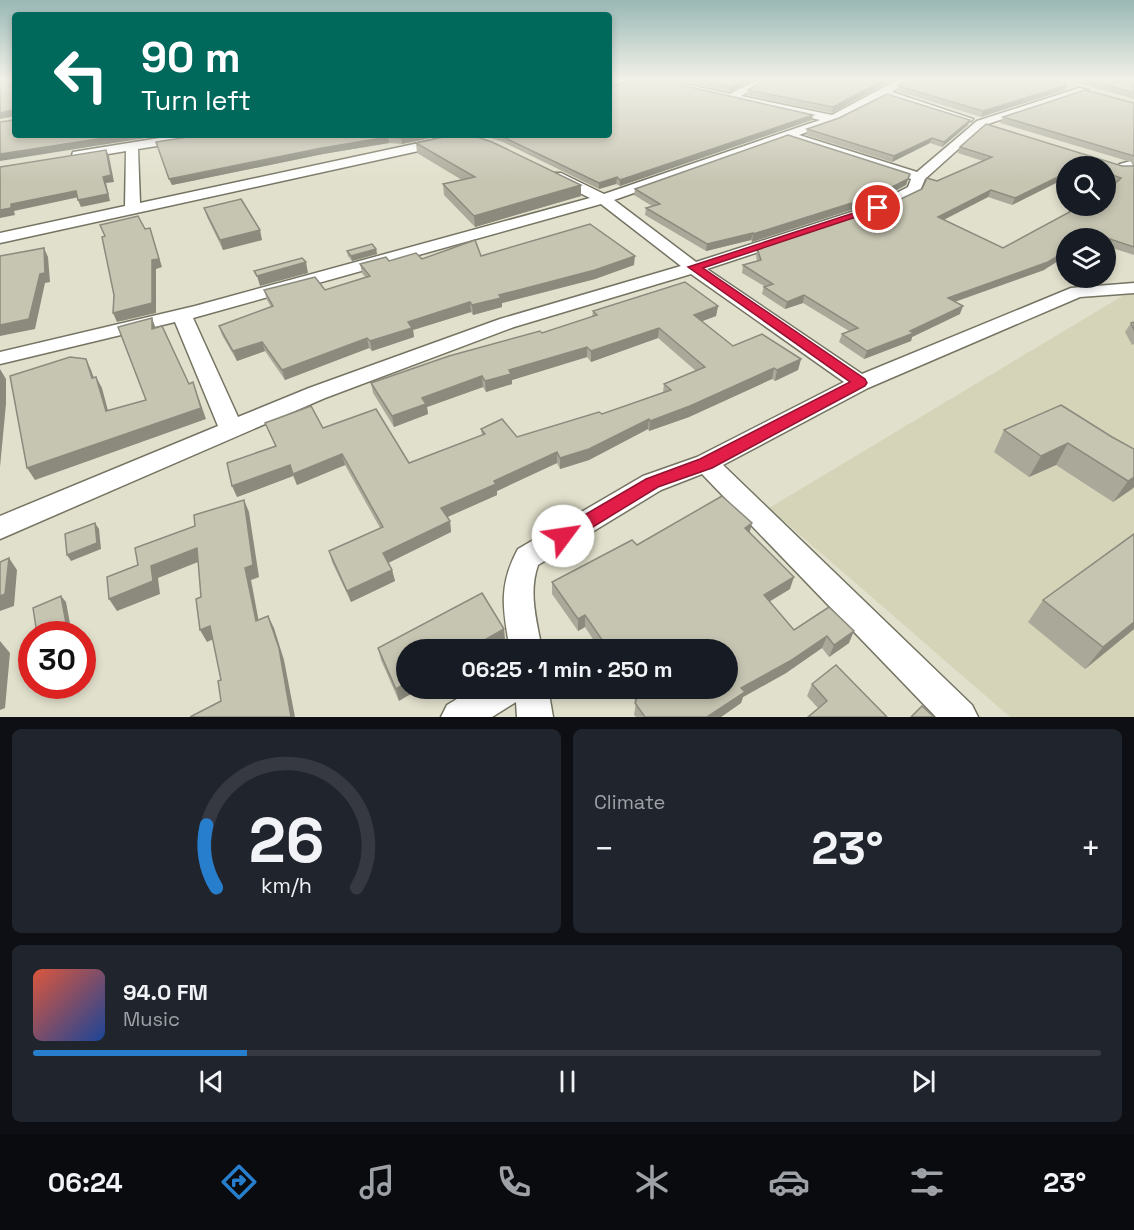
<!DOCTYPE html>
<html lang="en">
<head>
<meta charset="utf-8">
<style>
  :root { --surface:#171b24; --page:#20242c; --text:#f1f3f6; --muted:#9ea1a6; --line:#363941; --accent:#277ecc }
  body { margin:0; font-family:"Space Grotesk",sans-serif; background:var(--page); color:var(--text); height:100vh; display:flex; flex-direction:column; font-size:22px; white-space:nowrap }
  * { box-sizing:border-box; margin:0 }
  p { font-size:20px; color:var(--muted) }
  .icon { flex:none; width:33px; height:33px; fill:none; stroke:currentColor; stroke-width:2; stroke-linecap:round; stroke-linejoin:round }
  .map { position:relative; height:717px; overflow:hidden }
  .side { display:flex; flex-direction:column; gap:12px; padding:12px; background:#0d0f14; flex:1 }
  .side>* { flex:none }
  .hud { position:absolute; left:12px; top:12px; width:600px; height:126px; border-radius:6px; box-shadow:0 3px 9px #0003; background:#00695c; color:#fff; overflow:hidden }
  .buttons { position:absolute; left:1056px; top:156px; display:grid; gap:12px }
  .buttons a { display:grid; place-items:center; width:60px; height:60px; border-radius:50%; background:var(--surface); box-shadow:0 3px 9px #0003; font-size:30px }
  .speed { position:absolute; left:18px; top:621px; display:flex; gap:12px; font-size:30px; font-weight:700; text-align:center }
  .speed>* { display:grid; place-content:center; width:78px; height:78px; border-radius:50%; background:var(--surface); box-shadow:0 3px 9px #0003; line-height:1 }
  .speed .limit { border:9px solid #d22; background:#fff; color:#111 }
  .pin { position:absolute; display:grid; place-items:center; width:51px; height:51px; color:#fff; margin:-26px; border:3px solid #fff; border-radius:50%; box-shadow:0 2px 6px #0007 }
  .me { position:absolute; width:66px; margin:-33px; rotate:59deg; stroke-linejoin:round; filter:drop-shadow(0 0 4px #0008) }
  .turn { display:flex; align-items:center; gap:21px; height:126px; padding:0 30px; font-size:27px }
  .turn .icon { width:78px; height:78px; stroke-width:2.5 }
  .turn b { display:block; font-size:42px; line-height:51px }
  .big { font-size:45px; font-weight:700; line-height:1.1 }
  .side .widget { flex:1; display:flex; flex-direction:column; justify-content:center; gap:9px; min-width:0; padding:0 21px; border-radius:9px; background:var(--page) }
  .side .dial { align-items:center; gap:0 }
  .dial svg { height:156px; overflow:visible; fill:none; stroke:var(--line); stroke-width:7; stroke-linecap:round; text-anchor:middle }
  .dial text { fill:var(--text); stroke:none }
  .song { display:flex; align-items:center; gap:18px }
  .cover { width:72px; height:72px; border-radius:9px; background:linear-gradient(135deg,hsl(10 70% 55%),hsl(220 70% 35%)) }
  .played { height:6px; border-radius:3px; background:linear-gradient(90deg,var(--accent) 20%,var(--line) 20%) }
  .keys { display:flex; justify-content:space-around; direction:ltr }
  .heat { display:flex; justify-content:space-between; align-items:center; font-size:33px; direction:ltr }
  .side .tiles { flex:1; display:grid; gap:12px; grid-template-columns:1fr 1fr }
  .widget:last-child { grid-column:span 2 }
  .trip { position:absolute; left:396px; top:639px; width:342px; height:60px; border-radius:30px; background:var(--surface); box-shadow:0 3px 9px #0003; font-weight:700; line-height:60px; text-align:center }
  .menu { display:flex; height:96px; justify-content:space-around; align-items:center; background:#090b0e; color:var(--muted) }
  .menu .icon { width:42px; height:42px }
  .menu .on { color:var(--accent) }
  .menu b { font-size:27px; color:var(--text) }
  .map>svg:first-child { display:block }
  .built { fill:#d5d4b9 }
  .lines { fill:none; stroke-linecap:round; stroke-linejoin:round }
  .minor-casing { stroke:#757463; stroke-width:3 }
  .minor { fill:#fff; fill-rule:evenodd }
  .wall { fill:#aaa999; fill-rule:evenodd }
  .shaded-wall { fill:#8b8a7d }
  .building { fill:#c6c5b2; stroke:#8b8a7d; stroke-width:1.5; fill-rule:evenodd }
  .route { fill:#e11d48; stroke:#92132f; stroke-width:1.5 }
</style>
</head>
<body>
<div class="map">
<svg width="1134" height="717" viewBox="0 0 1134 717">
  <rect width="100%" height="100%" fill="#e1e0cc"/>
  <path class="built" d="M1134,291V717H1010L769,508L1129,292Z"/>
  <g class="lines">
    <defs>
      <g id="minor">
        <path d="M646,80H667L730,94L757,80H770L741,96L832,115L897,80H909L892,92L973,119L971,121H963L885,97L837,121L799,135L917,172L977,121L1079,88L1088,90L985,125L925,179L919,193L883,211L707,269L862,374L1071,288L1134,283V293L1080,297L868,388L723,465L972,705L978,717H936L702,474L661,490L538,565C528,593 537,622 542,650H510C503,610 498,586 518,549L643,476L697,457L844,382L691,274L514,327L325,398L0,539V516L218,426L175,322L0,364V352L195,306L590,198L551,179L549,176L551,173H561L604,194L820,120ZM787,139L911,179L908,187L873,205L696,262L614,200ZM601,204L681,266L500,319L309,388L238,417L193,318Z"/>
        <path d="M178,135H207L201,139L138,149L140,203L456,135H479L473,139L0,243V233L125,206L126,151L78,159L72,155L73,152Z"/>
        <path d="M1134,160V168L1106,184V174L1120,164Z"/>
        <path d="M475,688H548L553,717H517L516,702L492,717H441L447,705Z"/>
      </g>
    </defs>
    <use href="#minor" class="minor-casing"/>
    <use href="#minor" class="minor"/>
  </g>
  <g class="wall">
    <path d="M679,80H752L730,92Z"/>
    <path d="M766,80H892L832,113L747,95L748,90Z"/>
    <path d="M1068,80H1134V99Z"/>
    <path d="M898,86L1065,90L981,117L897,91Z"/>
    <path d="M1134,103V255L1106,246V238H1066L1044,270L955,302L960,314L912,337L911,341L864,359L839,342L842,334L849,331L803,303L785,309L762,294L764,286L742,273L743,265L757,261L756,255L757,248L886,206L937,181L983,161L958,153L960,147L1122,166H1133L1131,162L1000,123L1003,117ZM1066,166H1106V181L1115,184L1090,206L1003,248L944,220L988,197L1012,205L1066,178Z"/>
    <path d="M812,120L620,186L616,184L599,189L503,142L481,135H609Z"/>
    <path d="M970,120L968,125L942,147L930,143L892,162L806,135L807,129Z"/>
    <path d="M444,135L402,144L389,143L323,154L172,185L156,142Z"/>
    <path d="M416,143L581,185V196L475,227L444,195L443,184L462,180L417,153Z"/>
    <path d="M910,174L906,185L872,203L752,242L751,240L706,251L645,215L646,208L652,206L634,195L635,189Z"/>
    <path d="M204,208L262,240L223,250L207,217Z"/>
    <path d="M376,249L377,254L352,261L348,256L347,251Z"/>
    <path d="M481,256L634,265L595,279L502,303V307L473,315L471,312L413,330L414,337L372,351L369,348L285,380L265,351L237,361L222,335L219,326L271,307L267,300L264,290H325L366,278L362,273L360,264L389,261Z"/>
    <path d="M718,306L716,316L702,321L733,346L801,359L798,370L775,381L772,379L689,417L649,431L648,429L589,460L560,469L557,463L497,491V495L447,517L450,521L451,532L388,563L392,570L395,581L351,602L332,562L329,551L380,528L345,465L297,485L293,476L237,497L275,446L265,423L323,428L409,463L482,436L481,429L517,437L602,414L663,392L664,384L696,371L658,338L591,362L587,357L512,380V384L486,392L483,387L427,407L428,414L394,427L373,393L371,383L542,333L592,317L593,311Z"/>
    <path d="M1134,322V344L1132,345L1125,332L1131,323Z"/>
    <path d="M1004,430L1112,437L1134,449V487L1132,489L1113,502L1056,465L1029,477L994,452Z"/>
    <path d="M750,533L790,589L769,602L794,630L829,607L849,643L829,657L822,648L786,673L743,697L741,703L721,717H636L634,715L636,702L627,688H728V650H600L585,627L578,631L552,594V582L637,545Z"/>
    <path d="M1134,534V629L1085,669L1028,622L1043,600Z"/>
    <path d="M504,629L505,641L490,650H406L399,701L381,660L378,648Z"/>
    <path d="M812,684L887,717L818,708L807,696Z"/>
  </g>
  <g class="shaded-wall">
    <path d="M743,80H752L730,92V87Z"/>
    <path d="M884,80H892L832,113L833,107Z"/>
    <path d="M1067,85L1065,90L981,117L983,111Z"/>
    <path d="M12,110L15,116L0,119V113Z"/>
    <path d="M813,115L812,120L620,186V180Z"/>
    <path d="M970,120L968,125L942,147L944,142Z"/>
    <path d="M124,135H164L0,161V154Z"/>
    <path d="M417,135H444L402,144L401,138Z"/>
    <path d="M388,137L389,143L323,154L172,185L169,179L322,148Z"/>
    <path d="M932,138L930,143L892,162L894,156Z"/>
    <path d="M106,150L109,156L114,182L106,183L110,201L81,207L78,200L103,177Z"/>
    <path d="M1066,173V178L1012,205L1015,198Z"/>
    <path d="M617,177L616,184L599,189V183Z"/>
    <path d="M908,179L906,185L872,203L752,242L753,234Z"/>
    <path d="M581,185V196L475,227L474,216Z"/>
    <path d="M991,190L988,197L935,224L938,217Z"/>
    <path d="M76,191L79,197L14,211L15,215L0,218V210L11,204Z"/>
    <path d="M150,228L162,267L156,269V313L117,322L113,313Z"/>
    <path d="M260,230L262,240L223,250L220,240Z"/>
    <path d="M753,233L751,240L706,251L707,244Z"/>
    <path d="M44,248L48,257L50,282L45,283L35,329L0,336V325Z"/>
    <path d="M376,249L377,254L352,261L351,256Z"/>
    <path d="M1066,251V256L1044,270L945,305L948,298Z"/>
    <path d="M635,256L634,265L595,279L502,303V307L473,315L472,305L499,295Z"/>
    <path d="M306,262L308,273L260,286L257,276Z"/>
    <path d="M804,295L803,303L785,309L787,302Z"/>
    <path d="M470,302L471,312L413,330L414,337L372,351L370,341L408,322Z"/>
    <path d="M718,306L716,316L692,325L694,315Z"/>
    <path d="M963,306L960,314L912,337L911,341L864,359L867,351Z"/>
    <path d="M152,318L156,329H152Z"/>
    <path d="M659,328L658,338L591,362V351Z"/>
    <path d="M367,338L369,348L285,380L282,370Z"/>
    <path d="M262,342L265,351L237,361L233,351Z"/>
    <path d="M587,347V357L512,380V384L486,392L485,381L509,370Z"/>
    <path d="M86,359L91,370L98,389L92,378Z"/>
    <path d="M801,359L798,370L775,381L777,370Z"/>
    <path d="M774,368L772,379L689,417L649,431L650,421Z"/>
    <path d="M0,369L6,379V404L0,467Z"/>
    <path d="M482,376L483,387L427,407L428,414L394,427L392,416L422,398Z"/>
    <path d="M96,377L102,388L111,422L106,411Z"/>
    <path d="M193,382L206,419L35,480L27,468Z"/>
    <path d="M649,419L648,429L589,460L560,469V458Z"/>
    <path d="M1068,443L1056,465L1029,477L1041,456Z"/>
    <path d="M557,452V463L497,491V495L443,519L441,508L494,481Z"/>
    <path d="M342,454L345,465L297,485L293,474Z"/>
    <path d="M290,465L293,476L237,497L232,486Z"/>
    <path d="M1134,476V487L1132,489L1113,502L1128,481Z"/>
    <path d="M244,500L249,512L259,577L251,580L261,633L256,621L245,568Z"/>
    <path d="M450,521L451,532L386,564L383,553Z"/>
    <path d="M95,523L99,529L101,549L71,561L67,555Z"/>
    <path d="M752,523L749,535L745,528Z"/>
    <path d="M197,548L203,560L158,578L160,594L117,611L109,599L151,566Z"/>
    <path d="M9,558L17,570L14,606L0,611V596Z"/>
    <path d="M392,570L395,581L351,602L347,591Z"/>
    <path d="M794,577L790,589L760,607L764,595Z"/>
    <path d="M61,596L66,602L72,634H68Z"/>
    <path d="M585,615V627L578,631V619Z"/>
    <path d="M268,616L274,628L284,660L295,717H291Z"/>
    <path d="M1134,622V629L1085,669L1103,647Z"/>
    <path d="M210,626L216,638L207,642L200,630Z"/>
    <path d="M504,629L505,641L490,650H467Z"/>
    <path d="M854,631L849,643L829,657L834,645Z"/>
    <path d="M827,636L822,648L786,673L743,697L741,703L721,717H707L741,688Z"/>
    <path d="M0,639V641L10,653L5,708L0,710Z"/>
    <path d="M406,683V688H421L399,701L396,689Z"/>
  </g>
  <g class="building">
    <path d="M0,80H15V135H124L0,154V122L14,120L15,113L12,110L0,113Z"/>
    <path d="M629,80H659L813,115L620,180L617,177L599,183L499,135H609V87L610,88Z"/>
    <path d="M702,80H743L730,87Z"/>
    <path d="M766,80H884L833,107L748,90Z"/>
    <path d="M906,80H1053L1067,85L983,111L898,86Z"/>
    <path d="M1088,80H1134V93Z"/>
    <path d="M1085,90L1134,103V156L1003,117Z"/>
    <path d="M887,94L970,120L944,142L932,138L894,156L807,129L839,118Z"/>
    <path d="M986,124L1122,166H1133L1134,165V247L1095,234L1087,238H1066V251L1048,262L948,298L963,306L910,331L914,333L867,351L842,334L858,328L804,295L787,302L764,287L773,284L743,265L761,260L757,248L886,206L922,189L927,178L937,181L992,157L960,147ZM1066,166H1106V173L1121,178L1106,192V206H1090L1078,212L1073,210L1003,248L938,217L991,190L1015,198L1066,173Z"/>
    <path d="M200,135H417L401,138L388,137L322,148L169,179L156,142Z"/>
    <path d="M453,135H471L492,142L581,185L474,216L443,184L475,177L416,143Z"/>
    <path d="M788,135L910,174L908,179L874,196L753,234V233L707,244L646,208L660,204L635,189Z"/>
    <path d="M106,150L111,175L103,177L108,194L78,200L76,191L11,204V208L0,210V167Z"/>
    <path d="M241,199L260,230L220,240L204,208Z"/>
    <path d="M138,216L145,229L150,228L159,259L152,260V303L113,313L114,295L102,237L105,236L100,225Z"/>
    <path d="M590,224L635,256L595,270L499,295L501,298L472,305L470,302L408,322L412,328L370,341L367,338L282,370L262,342L233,351L219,326L273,306L264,290L315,277L325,290L370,276L360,264L386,257L389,261L416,253L422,259L475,240L481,256Z"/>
    <path d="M372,244L376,249L351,256L347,251Z"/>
    <path d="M44,248L45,273L40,274L29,319L0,325V256Z"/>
    <path d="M302,258L306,262L257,276L254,271Z"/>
    <path d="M685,282L718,306L694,315L733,346L762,334L801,359L777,370L774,368L690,406L650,421L649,419L589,449L560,458L557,452L494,481L496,484L441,508L450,521L383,553L392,570L347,591L329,551L383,527L342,454L293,474L290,465L232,486L227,463L276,446L265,423L311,406L323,428L376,409L409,463L485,434L481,429L502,419L517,437L599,412L602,414L671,390L664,384L705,367L659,328L591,351L587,347L509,370L511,374L485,381L482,376L422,398L426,404L392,416L371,383L449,356L540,331L542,333L597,315L593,311Z"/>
    <path d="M152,318V329L162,326L189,384L193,382L201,408L27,468L10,376L70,357L86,359L92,378L96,377L106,411L146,400L118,327Z"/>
    <path d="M1134,322V330L1131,323Z"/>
    <path d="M1061,405L1112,437L1134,449V477L1128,481L1068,443L1041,456L1004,430Z"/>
    <path d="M722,496L752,523L745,528L794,577L764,595L794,630L829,607L854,631L834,645L827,636L790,661L741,688L745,692L707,717H645L635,703L639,693L636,688H728V650H609L585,615L578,619L552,582L632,540L637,545Z"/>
    <path d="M244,500L253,565L245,568L256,621L268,616L279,648L291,717H190L221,701L218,681L221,680L210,626L200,630L196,599L201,597L197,548L151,566L153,581L109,599L107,577L138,565L135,548L195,526L194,515Z"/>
    <path d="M95,523L97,543L67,555L65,534Z"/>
    <path d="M1134,534V622L1103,647L1043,600Z"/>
    <path d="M9,558L5,594L0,596V562Z"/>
    <path d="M482,593L504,629L467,650H406V683L396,689L378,648Z"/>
    <path d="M61,596L68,634H37L33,608Z"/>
    <path d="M836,665L887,717H808L827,701L812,684Z"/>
    <path d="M922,706L934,717H911Z"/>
  </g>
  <linearGradient id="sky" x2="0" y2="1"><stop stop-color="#99b8b5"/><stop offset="0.44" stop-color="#f2f1e8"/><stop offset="1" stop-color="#f2f1e8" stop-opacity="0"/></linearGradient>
  <rect width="1134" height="181" fill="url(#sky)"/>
  <path class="route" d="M875,206L883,208L703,268L865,379L867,383L865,386L712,468L658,487L570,541L563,544L557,541L554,536L557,531L646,479L700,459L850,382L688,267Z"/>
</svg>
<div class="buttons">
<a><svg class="icon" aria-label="search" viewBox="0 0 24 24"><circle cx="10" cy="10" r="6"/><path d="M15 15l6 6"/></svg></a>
<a><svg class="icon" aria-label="layers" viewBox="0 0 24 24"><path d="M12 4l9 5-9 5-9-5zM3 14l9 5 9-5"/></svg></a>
</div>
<div class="speed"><div class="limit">30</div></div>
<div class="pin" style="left:878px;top:208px;background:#d93025"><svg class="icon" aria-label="arrive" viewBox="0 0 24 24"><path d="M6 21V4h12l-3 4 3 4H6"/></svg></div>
<svg class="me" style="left:563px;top:536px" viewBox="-20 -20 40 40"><circle r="19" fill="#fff"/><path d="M0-13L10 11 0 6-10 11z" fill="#e11d48"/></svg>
<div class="trip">06:25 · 1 min · 250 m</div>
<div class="hud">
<div class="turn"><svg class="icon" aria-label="left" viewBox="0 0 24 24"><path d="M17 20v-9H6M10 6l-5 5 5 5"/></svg><div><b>90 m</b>Turn left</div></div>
</div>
</div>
<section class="side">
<div class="tiles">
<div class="widget dial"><svg viewBox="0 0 100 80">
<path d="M14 69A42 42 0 1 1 86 69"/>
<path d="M14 69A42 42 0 0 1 9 37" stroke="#277ecc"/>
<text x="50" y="56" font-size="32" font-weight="700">26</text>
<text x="50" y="72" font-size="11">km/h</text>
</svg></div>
<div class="widget"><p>Climate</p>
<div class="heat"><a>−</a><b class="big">23°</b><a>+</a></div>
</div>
<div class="widget">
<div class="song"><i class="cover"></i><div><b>94.0 FM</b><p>Music</p></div></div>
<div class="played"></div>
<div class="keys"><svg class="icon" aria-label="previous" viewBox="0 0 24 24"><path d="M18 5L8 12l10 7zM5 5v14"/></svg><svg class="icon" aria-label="pause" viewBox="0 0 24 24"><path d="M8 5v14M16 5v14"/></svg><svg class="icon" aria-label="next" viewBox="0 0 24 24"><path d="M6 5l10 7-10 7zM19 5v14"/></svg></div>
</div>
</div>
</section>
<nav class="menu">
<b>06:24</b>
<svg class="icon on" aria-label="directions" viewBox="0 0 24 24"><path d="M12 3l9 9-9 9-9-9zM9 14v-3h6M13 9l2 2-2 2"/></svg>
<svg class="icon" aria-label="music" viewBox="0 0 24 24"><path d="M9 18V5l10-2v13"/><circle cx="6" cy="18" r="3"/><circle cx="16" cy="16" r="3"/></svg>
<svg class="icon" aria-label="phone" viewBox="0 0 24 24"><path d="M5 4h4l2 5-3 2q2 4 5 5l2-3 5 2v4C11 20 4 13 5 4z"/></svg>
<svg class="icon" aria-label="climate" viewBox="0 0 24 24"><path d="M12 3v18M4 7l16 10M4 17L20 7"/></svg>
<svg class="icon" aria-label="car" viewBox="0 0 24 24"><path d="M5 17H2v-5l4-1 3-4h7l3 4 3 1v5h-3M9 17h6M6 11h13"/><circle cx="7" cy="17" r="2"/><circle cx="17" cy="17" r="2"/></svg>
<svg class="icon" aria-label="filters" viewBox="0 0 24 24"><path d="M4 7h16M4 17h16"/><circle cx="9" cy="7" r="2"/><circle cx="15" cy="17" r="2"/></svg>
<b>23°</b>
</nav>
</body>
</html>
